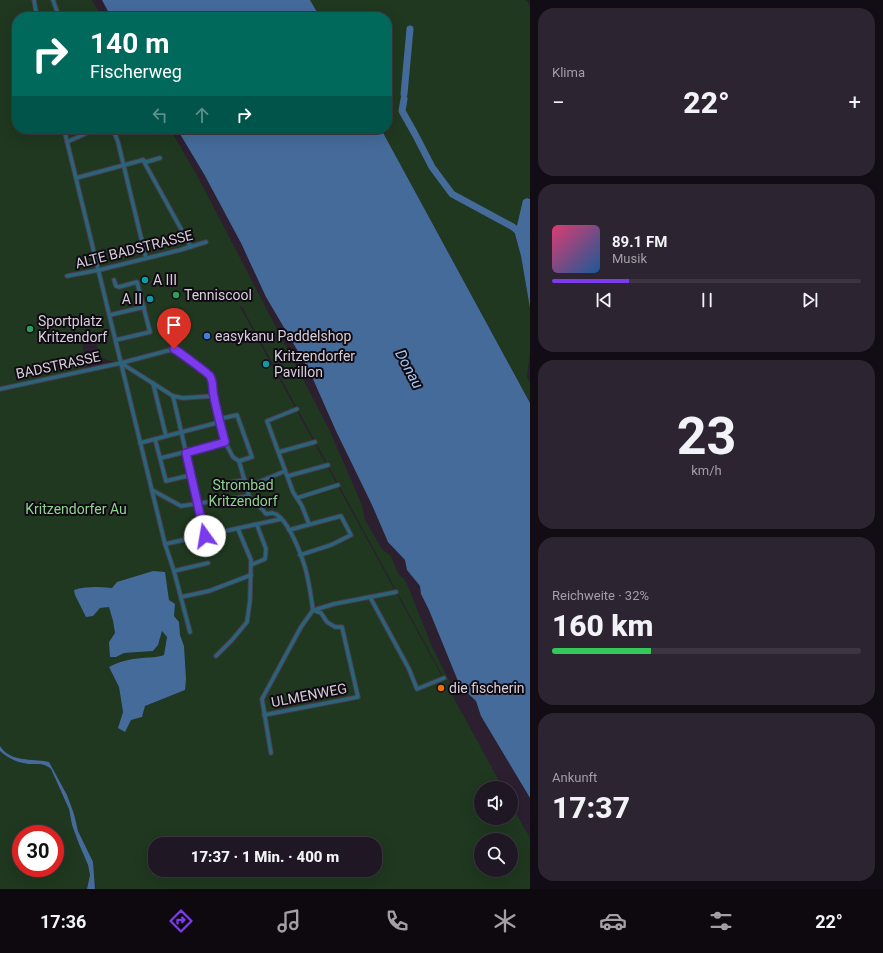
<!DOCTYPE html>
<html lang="de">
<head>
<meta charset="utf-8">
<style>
  :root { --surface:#201724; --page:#2d2431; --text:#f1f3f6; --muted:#a29fa6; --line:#3d3641; --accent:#7c3aed }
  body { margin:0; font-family:Roboto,sans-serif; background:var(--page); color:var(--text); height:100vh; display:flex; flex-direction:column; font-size:15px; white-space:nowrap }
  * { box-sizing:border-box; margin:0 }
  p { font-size:13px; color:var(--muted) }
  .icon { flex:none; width:22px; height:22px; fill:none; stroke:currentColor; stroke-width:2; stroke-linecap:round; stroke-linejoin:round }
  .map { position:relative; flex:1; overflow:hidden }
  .details { display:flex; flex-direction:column; gap:8px; padding:8px; background:#120d14; width:353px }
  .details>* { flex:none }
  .hud { position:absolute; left:12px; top:12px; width:380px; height:122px; border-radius:16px; box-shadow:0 4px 16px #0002,0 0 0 1px var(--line); background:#00695c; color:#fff; overflow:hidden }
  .fabs { position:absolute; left:474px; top:781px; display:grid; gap:8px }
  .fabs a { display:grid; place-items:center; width:44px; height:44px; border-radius:50%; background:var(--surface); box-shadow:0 4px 16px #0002,0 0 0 1px var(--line); font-size:20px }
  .speed { position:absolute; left:12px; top:825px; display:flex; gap:8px; font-size:20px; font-weight:700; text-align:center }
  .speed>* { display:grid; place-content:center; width:52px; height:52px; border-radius:50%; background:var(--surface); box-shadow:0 4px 16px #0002,0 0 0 1px var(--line); line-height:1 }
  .speed .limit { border:6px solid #d22; background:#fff; color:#111 }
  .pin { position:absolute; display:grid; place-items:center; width:34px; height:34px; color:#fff; margin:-41px -17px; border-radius:50% 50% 50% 0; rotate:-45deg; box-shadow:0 0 4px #0007 }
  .pin .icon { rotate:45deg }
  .me { position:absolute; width:44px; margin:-22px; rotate:347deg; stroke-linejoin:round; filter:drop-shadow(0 0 3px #0008) }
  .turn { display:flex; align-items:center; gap:14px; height:84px; padding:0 12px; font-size:18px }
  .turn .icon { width:52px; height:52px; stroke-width:2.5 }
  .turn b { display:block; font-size:28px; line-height:34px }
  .lanes { display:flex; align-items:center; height:38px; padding:0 12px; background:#0003; justify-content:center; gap:20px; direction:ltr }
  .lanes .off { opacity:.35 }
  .big { font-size:30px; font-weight:800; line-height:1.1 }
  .details .widget { flex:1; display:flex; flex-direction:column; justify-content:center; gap:6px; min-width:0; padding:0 14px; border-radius:16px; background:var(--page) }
  .details .dial { align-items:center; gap:0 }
  .dial b { font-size:52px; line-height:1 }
  .song { display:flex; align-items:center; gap:12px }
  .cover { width:48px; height:48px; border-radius:6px; background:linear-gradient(135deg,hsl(340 70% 55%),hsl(210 70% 35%)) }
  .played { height:4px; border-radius:2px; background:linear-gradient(90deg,var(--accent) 25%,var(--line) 25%) }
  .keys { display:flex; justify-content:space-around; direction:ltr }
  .heat { display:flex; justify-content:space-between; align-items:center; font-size:22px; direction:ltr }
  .charge { height:6px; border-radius:3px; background:linear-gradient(90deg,#34c759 32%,var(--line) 0) }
  .trip { position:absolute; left:148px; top:837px; width:234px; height:40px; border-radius:16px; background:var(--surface); box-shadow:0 4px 16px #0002,0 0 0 1px var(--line); font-weight:800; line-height:40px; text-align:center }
  .tabs { display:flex; height:64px; justify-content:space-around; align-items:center; background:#0d090e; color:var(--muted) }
  .tabs .icon { width:28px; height:28px }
  .tabs .selected { color:var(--accent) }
  .tabs b { font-size:18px; color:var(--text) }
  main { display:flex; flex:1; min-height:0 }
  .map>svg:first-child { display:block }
  .green { fill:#1f381f; fill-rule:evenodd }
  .water { fill:#456b9b }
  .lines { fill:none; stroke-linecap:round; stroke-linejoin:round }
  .river { stroke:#456b9b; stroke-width:7 }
  .street-casing { stroke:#463b4b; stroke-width:5.5 }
  .street { stroke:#2d6379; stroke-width:3.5 }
  .route-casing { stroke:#51269a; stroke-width:10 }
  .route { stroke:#7c3aed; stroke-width:7 }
  .culture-dot { fill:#0f9aa8; stroke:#100b13; stroke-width:1.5 }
  .leisure-dot { fill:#2e9e5b; stroke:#100b13; stroke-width:1.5 }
  .shop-dot { fill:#3f7fe0; stroke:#100b13; stroke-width:1.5 }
  .food-dot { fill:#e8710a; stroke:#100b13; stroke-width:1.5 }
  .labels { text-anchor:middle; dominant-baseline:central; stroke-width:4; stroke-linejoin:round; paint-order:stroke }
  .street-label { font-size:14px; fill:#d6ced9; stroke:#100b13 }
  .poi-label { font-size:14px; fill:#d6ced9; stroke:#100b13; text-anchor:start }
  .park-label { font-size:14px; fill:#8ed38e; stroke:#100b13 }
  .water-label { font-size:15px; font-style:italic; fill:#a5c6f1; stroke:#100b13 }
</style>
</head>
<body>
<main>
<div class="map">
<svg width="530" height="889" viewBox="0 0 530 889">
  <rect width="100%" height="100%" fill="#2b1f30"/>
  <g class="green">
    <path d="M0,0H92L102,17H17V129H170L198,177L329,429L362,505L365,520L382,549L391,556L399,575L404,579L407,584L431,644L455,693L453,695L242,307L239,305L503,788H481V818H511V804L530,838V889H95L96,886L84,845L78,831L74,814L67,795L49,762C32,758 11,763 0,746ZM95,334C98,354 98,363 122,361L166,544L120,365L87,372L81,336ZM165,573L169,600L174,616L179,622L180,635L184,646L185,690L145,706L142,717L131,720L118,728L123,712L119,687L109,667L142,658H157L164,655L167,637L162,630L158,645L153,651L124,653L116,657L109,642L115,633L113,621L109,607C98,608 81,604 75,595L82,587H97L112,588ZM481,840H511V870H481ZM155,844H375V870H155Z"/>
    <path d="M310,0H525L528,2L530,7V199L527,198L515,234L521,256L530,308V352L527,377L530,383V403L381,129H387V17H320Z"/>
    <path d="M0,751C7,757 14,761 23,763C34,766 41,761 51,769L69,809L72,825L79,844L88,865L90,875L87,889H0ZM21,834H55V868H21Z"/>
  </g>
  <g class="water">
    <path d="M102,0H310L320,17H111Z"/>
    <path d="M177,129H381L530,403V798L481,716L476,701L460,686L429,610L421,594L420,586L407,570L405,560L388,542L372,505L336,431L309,370L266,297L241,243L204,174Z"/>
    <path d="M527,198L530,199V308L521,256L515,234L523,200Z"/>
    <path d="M153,571L165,572L169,600L175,604L174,616L179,622L180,635L184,646L186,679L185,690L145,706L142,717L131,720L125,732L118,728L123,712L119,687L109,667C120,661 130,659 142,658C150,657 156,658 164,655L167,637L162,631L158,645L153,651L124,653L116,657H110L109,642L115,633L113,621L109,607L100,608L93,616L86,617L75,595L74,590C87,586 99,587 112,588L117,582Z"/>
    <path d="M0,746C11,763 32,758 49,762L67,795L74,814L78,831L93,862L95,889H87L90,875L88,865L79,844L72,825L69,809L51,769C41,761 34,766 23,763C14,761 7,757 0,751Z"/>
  </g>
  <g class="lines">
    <g class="river">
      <path d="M404,94L410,29"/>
      <path d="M404,99L402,111L415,134L432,167L452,194L513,227L530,242"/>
    </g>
    <defs>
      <g id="street">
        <path d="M34,0L37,17"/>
        <path d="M53,0L59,17"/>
        <path d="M64,129L165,544L174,571L190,632"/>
        <path d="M113,129L118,142L146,258"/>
        <path d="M67,142L96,129"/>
        <path d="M143,160L191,247"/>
        <path d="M76,178L143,160L146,162L160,158"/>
        <path d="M67,276L99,270L180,250L206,242"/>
        <path d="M114,280L116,286L119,287L137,282L150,332L116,340"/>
        <path d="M110,315L144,307"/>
        <path d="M121,363L173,396L183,398L213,396"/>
        <path d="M153,383L166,436"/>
        <path d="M0,389L121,363L174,349C184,353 190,362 199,368C202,370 207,372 210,375C215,381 212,389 213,396L225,442L233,457L239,461L249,496"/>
        <path d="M173,396L205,535"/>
        <path d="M297,409L267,421L293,492L302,506L309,524"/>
        <path d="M219,419L237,415L252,457L239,461"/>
        <path d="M155,439L166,481L191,475"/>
        <path d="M140,443L220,422"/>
        <path d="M279,452L315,442"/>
        <path d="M161,458L225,442"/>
        <path d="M288,476L328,465"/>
        <path d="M220,484L245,480"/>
        <path d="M247,487L285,471"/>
        <path d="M152,490L181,506L249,496C254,502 261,507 266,514C268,514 270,513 272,513C287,515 301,554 305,567C309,581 311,596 313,610"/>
        <path d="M297,498L338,485"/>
        <path d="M289,530L341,516L351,535L331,545L300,555"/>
        <path d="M165,544L281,519"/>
        <path d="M251,565L265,559L266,549L257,525"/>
        <path d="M174,571L208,563"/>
        <path d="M181,597L209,591L251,575"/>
        <path d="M370,597L409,669L417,689L444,678"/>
        <path d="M314,610L334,604L396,592"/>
        <path d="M216,656L232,640L247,622L250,600L251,560L238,529"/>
        <path d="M264,715L358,697L342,627H335L327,622L321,613L313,610"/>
        <path d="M271,753L262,699L301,627L313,610"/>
      </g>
    </defs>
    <use href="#street" class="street-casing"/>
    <use href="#street" class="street"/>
  </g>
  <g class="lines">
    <defs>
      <path id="route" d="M174,349C178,351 209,374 210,376C214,383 212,390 214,397C217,412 221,427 225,442L186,453L205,536"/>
    </defs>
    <use href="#route" class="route-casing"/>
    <use href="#route" class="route"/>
  </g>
  <g class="culture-dot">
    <circle cx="145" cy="280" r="4"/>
    <circle cx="150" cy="299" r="4"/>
    <circle cx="266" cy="364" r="4"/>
  </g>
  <g class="leisure-dot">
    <circle cx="176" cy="295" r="4"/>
    <circle cx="30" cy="329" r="4"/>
  </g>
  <circle class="shop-dot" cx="207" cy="336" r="4"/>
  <circle class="food-dot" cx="441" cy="688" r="4"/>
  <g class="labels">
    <g class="street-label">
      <text transform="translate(134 249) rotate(-14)">ALTE BADSTRASSE</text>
      <text transform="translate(58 365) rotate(-12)">BADSTRASSE</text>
      <text transform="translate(309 695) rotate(-11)">ULMENWEG</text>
    </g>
    <g class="poi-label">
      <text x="153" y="280">A III</text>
      <text x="184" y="295">Tenniscool</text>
      <text x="142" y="299" text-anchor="end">A II</text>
      <text x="38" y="321">Sportplatz<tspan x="38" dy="16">Kritzendorf</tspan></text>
      <text x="215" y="336">easykanu Paddelshop</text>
      <text x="274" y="356">Kritzendorfer<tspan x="274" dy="16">Pavillon</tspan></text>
      <text x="449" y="688">die fischerin</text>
    </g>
    <g class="park-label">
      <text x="243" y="485">Strombad<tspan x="243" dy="16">Kritzendorf</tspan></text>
      <text x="76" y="509">Kritzendorfer Au</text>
    </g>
    <g class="water-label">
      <text transform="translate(409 369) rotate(62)">Donau</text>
    </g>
  </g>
</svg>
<div class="fabs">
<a><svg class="icon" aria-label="sound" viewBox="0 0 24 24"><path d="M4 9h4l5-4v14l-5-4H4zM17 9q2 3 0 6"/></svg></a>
<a><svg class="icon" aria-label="search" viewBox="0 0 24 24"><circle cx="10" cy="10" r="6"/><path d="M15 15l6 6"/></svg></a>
</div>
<div class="speed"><div class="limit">30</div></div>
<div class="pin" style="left:174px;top:349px;background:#d93025"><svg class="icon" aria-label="arrive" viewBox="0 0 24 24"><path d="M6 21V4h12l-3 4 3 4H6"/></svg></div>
<svg class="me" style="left:205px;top:536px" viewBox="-20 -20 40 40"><circle r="19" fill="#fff"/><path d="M0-13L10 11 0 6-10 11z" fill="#7c3aed"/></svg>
<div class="trip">17:37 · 1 Min. · 400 m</div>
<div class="hud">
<div class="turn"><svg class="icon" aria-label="right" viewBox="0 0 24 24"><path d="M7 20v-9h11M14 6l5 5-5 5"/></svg><div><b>140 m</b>Fischerweg</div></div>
<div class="lanes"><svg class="icon off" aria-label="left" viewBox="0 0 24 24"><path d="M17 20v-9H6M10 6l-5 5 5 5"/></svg><svg class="icon off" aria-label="ahead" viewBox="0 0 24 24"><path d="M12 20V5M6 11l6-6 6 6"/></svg><svg class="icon" aria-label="right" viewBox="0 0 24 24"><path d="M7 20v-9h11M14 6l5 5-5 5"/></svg></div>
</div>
</div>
<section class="details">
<div class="widget"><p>Klima</p>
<div class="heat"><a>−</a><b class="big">22°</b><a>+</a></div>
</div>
<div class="widget">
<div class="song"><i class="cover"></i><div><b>89.1 FM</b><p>Musik</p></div></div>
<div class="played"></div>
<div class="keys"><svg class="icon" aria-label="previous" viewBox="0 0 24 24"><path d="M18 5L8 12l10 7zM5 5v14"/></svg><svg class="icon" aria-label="pause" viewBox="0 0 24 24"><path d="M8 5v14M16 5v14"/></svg><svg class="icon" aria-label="next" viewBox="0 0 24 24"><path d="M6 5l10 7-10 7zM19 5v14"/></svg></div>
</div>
<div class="widget dial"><b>23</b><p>km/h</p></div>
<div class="widget"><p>Reichweite · 32%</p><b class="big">160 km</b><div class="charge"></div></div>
<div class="widget"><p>Ankunft</p><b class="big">17:37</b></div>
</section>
</main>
<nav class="tabs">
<b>17:36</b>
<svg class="icon selected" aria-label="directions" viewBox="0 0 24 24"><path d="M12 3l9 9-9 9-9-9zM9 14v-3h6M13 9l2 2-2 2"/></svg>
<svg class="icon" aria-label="music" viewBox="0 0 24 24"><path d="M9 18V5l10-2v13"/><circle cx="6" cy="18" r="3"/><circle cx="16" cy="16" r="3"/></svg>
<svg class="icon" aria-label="phone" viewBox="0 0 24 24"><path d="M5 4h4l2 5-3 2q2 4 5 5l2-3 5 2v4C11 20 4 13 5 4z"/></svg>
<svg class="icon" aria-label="climate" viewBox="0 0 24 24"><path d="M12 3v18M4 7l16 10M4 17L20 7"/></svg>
<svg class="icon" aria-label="car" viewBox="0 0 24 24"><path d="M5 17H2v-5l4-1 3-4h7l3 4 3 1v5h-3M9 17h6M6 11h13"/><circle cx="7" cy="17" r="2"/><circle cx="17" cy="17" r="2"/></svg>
<svg class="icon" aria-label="filters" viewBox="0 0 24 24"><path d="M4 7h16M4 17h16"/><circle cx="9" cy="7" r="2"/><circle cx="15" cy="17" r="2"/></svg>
<b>22°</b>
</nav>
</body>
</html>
